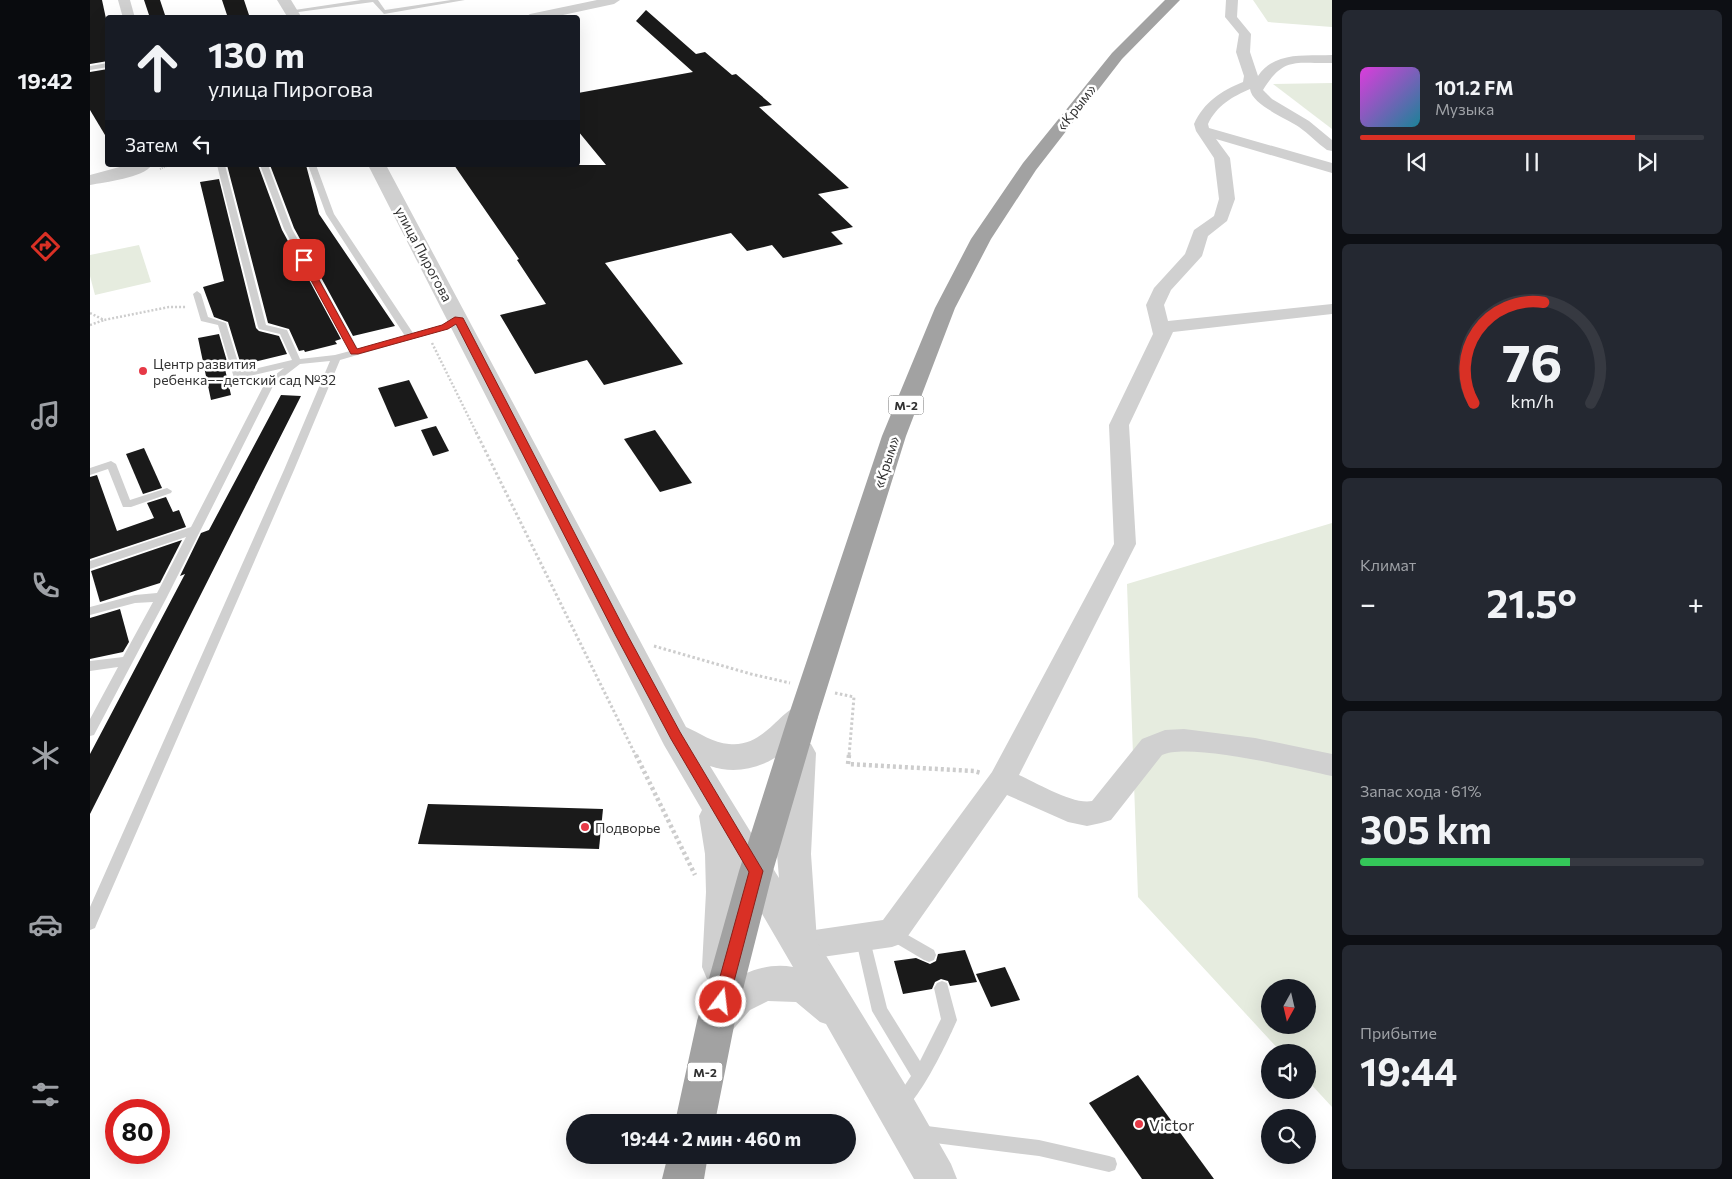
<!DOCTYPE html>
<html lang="ru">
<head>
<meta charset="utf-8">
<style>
  :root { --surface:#171b24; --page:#242831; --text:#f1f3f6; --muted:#9ea1a6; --line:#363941; --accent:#d93025 }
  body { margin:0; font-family:Commissioner,sans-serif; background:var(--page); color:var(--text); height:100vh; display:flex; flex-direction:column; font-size:19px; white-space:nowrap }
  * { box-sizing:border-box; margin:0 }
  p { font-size:16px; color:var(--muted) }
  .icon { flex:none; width:28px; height:28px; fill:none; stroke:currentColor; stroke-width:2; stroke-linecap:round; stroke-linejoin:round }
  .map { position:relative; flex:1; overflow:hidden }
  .details { display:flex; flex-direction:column; gap:10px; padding:10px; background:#0d0f14; width:400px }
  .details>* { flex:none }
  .banner { position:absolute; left:15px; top:15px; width:475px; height:152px; border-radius:5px; box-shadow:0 5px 20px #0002; background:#171b24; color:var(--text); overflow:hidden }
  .needle { width:32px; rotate:188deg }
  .controls { position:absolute; left:1171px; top:979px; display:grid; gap:10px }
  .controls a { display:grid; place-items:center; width:55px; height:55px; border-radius:50%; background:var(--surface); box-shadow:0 5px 20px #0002; font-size:25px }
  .speed { position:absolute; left:15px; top:1099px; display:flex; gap:10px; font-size:25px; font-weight:700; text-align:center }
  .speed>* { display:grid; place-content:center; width:65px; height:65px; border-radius:50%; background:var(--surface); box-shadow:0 5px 20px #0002; line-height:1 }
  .speed .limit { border:8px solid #d22; background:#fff; color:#111 }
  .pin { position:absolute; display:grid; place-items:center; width:42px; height:42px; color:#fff; margin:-21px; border-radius:10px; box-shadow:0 2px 8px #0006 }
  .me { position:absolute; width:55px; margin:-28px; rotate:15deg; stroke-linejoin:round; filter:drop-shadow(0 0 4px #0008) }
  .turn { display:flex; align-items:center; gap:18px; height:105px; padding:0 20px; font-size:22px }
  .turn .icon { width:65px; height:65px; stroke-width:2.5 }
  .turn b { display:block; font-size:35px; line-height:42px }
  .then { display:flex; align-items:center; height:48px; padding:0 20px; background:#0003; gap:10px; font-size:19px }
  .big { font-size:38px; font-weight:700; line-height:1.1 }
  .details .card { flex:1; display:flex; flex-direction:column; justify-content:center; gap:8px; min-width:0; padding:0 18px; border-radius:8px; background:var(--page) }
  .details .dial { align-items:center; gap:0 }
  .dial svg { height:130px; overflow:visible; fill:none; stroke:var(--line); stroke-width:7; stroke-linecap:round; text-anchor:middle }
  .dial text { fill:var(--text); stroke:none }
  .song { display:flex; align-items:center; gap:15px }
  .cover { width:60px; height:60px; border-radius:8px; background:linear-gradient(135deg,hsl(300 70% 55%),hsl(190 70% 35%)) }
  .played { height:5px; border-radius:2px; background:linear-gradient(90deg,var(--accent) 80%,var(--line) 80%) }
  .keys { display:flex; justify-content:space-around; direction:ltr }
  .heat { display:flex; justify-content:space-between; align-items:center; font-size:28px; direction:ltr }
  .charge { height:8px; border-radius:4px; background:linear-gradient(90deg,#34c759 61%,var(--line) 0) }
  .trip { position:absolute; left:476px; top:1114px; width:290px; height:50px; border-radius:25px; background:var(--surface); box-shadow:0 5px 20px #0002; font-weight:700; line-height:50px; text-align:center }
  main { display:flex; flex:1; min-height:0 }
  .tab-bar { display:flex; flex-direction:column; width:90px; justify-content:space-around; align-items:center; background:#090b0e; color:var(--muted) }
  .tab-bar .icon { width:35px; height:35px }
  .tab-bar .on { color:var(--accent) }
  .tab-bar b { font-size:22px; color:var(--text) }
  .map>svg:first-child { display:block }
  .green { fill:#e6ecdf; fill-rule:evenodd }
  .building { fill:#1a1a1a }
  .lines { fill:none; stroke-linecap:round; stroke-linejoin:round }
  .path-far3 { stroke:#cdcdcd; stroke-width:2; stroke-dasharray:1 1; stroke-linecap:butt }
  .path-far2 { stroke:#cdcdcd; stroke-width:2.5; stroke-dasharray:2 2; stroke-linecap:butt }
  .path-far1 { stroke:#cdcdcd; stroke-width:3; stroke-dasharray:2.5 2.5; stroke-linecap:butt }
  .path { stroke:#cdcdcd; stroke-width:4.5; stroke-dasharray:3 3; stroke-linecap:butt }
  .service { fill:#d0d0d0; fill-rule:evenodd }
  .minor { fill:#d0d0d0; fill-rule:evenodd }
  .tertiary { fill:#d0d0d0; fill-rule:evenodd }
  .trunk { fill:#a2a2a2; fill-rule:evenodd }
  .route { fill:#d93025; stroke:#8d1f18 }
  .poi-dot { fill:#e63946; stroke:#fff; stroke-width:2 }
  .labels { text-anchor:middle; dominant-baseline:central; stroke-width:5; stroke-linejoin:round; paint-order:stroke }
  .shield { fill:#fff; stroke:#707070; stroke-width:1 }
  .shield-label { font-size:12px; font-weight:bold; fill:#333 }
  .street-label { font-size:14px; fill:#333; stroke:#fff }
  .poi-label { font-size:14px; fill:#333; stroke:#fff; text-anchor:start }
  .near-poi-label { font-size:16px; fill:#333; stroke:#fff; text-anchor:start }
</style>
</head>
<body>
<main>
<nav class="tab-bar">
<b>19:42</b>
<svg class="icon on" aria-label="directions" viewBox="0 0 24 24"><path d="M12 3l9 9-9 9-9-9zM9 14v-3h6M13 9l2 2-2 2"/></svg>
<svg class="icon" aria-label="music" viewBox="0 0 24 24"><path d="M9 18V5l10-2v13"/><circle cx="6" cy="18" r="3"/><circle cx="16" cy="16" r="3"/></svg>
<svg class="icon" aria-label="phone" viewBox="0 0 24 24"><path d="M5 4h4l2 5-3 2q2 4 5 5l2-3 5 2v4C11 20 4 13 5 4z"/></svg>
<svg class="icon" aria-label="climate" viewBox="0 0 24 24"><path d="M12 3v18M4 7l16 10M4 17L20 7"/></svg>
<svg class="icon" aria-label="car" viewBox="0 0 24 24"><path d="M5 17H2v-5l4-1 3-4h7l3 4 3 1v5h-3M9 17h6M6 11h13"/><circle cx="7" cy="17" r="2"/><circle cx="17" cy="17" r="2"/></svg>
<svg class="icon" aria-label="filters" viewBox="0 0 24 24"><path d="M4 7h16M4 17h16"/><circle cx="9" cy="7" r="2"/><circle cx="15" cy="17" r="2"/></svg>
</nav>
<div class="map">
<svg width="1242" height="1179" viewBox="0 0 1242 1179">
  <rect width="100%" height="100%" fill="#fff"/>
  <g class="green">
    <path d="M1163,0H1242V27L1178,22Z"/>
    <path d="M1242,83V129L1183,84Z"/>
    <path d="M49,245L61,282L5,295L0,276V255Z"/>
    <path d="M1242,523V1107L1218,1081V1052H1191L1048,897L1037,584ZM1180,988H1218V1025H1180Z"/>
  </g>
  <g class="building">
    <path d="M0,0H12L18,28V61L0,64Z"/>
    <path d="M54,0H70L76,18H60Z"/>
    <path d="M132,0H154L160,18H138Z"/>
    <path d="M556,10L606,54L615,52L642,75L646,74L682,105L669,107L759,188L728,194L763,227L741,232L753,244L693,258L682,245L657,251L641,233L515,263L593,364L514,385L497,360L445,374L410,315L456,304L427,260L429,259L364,165H516L488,131V93L603,72L546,21Z"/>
    <path d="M18,69V140L0,110V72Z"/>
    <path d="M137,165H168L192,230L251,339L245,341L247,344L215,352L214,350L209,351L199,329L178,323Z"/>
    <path d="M180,165H216L229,214L305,326L263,336L204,228Z"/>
    <path d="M129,179L166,328L169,331L189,336L197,354L151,365L138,322L124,317L113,287L134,281L110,182Z"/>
    <path d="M129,334L139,368L135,369L141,395L121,400L108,338Z"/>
    <path d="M319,380L338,418L305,427L288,388Z"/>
    <path d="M191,395L211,396L0,814V754L95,574L90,576L111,533L119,530Z"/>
    <path d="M346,426L359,451L343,456L331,430Z"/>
    <path d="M565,430L602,483L570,492L534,439Z"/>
    <path d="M54,448L72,488L53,494L36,454Z"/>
    <path d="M7,475L27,531L64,518L57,503L76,497L83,512L89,510L96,527L0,559V477Z"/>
    <path d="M92,540L70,583L10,602L1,571Z"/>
    <path d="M30,609L39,642L33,652L0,659V618Z"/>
    <path d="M338,804L513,809L509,849L328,844Z"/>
    <path d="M875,950L887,982L860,986L858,981L851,979L845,982L842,989L813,994L804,961L826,958L840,964L846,961L848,954Z"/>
    <path d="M915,967L930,1000L901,1007L886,974Z"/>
    <path d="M1048,1075L1124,1179H1052L999,1103Z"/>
  </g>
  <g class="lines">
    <path class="path-far3" d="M70,169L79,165"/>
    <g class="path-far2">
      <path d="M0,313L14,320L79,307H96"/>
      <path d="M0,325L14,320"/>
      <path d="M342,343L387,434"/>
    </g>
    <g class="path-far1">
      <path d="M386,432L546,756"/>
      <path d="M564,646L661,674L700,683"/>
      <path d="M745,693L764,697L759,756"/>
    </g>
    <g class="path">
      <path d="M546,755L605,875"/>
      <path d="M759,755L758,764L884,771L891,773"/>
    </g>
    <g class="service">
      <path d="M271,0H288L295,10L361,0H375L294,14L283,2L201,13L198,11Z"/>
      <path d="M18,63V67L0,70V66Z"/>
      <path d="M127,165H135L176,325L197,330L210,359L245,355L260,351L194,229L170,165H178L202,229L268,349L315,336L236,214L218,165H226L244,214L323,333L352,325L365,317H371L372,319L358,329L250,360L204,470L7,923L5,928L0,930V907L194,470L240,361L210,364L184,384L77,597L4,735L0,736V719L28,667L0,671V661L33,657L63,602L45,603L0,615V607L45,595L67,593L96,537L0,569V561L101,527L175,383L194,368L147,379L144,378L128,325L111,321L103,294L107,291L111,294L118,317L136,323L151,372L202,360L190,334L169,329L168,327Z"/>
      <path d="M21,461L26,464L40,500L77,488L82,491L81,493L41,507H33L18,469L0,475V468Z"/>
      <path d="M802,926L844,950L846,955L844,960L839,962L834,960L797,938L795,933L797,928Z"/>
      <path d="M772,929L777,931L779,936L797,1008L830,1061L851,1019L844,988L847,983L852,981L857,983L867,1020C859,1039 828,1104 811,1111L805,1109L803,1103L821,1076L782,1011L765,936L767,931Z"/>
      <path d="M829,1125L949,1140L1019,1156L1025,1158L1027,1164L1025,1170L1019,1172L949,1156L829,1141L823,1139L821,1133L823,1127Z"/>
    </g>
    <g class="minor">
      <path d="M28,0H40L45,18H33Z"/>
      <path d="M507,0H530L524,4L459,18H434L440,14Z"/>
      <path d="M1136,0H1148L1147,17L1161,34L1160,52L1168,76C1185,51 1215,56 1242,55V63C1206,64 1194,56 1173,90L1182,99L1219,121L1242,140V151L1237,150C1227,143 1219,134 1209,127C1196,118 1162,105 1160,89C1142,97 1127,105 1118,124L1119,128L1242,163V173L1126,139L1140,158L1145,199L1137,221L1118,236L1112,256L1081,290L1074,305L1078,321L1242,304V314L1083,332L1039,425L1046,544L929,775C947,783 983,805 1002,801L1052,739L1075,730L1094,729L1165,738L1242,754V776C1209,769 1099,742 1072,755L1021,820L1011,823L997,826L978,822L917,795L813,943L802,947L711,960L700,956L696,946L700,936L711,932L793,920L902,772L1024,544L1019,425L1063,334L1056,305L1064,288L1095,254L1104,230L1124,216L1129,199L1124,158L1106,131L1104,124C1114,102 1131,91 1153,82L1154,76L1146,52L1149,34L1135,17Z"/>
    </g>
    <g class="tertiary">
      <path d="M187,0H201L212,18H198Z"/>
      <path d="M37,165H62C53,178 15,182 0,185V175Z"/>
      <path d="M278,165H296L596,727C610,733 623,743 639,744C676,748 691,706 713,705C716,705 721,707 724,708L728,717L724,726L708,741L721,744L726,753L721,854L727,941L821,1094L861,1164L867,1179H824L736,1024L730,1022L706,1002L678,1001L660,1010L639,1034L626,1039L613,1034L607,1021C622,986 664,960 703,967L650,876L648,967L643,979L630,984L617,979L612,967L616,892L615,854L609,816L612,810L574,745ZM695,751L690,799L687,854L689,878L620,766C646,775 673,768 695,751Z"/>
    </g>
    <g class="trunk">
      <path d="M1075,0H1090L1032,59L946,170L901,239L865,308L816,436L728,717L683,871L645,1021L625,1122H585L607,1021L649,871L698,717L792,436L845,308L881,239L933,163L1022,53Z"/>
      <path d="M578,1155H618L614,1179H572Z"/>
    </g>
  </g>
  <path class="route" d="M214,257L218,260L267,349L352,325L365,317L373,318L538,636L590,732L673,871L637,1008L631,1010L626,1008L623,1002L659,872L581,739L526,636L366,324L358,329L268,354H261L210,260Z"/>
  <g class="poi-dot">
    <circle cx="53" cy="371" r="5"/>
    <circle cx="495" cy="827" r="5"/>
    <circle cx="1049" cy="1124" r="5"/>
  </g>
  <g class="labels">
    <g class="shield">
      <rect x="798.5" y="395.5" width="35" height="19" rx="4"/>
      <rect x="597.5" y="1062.5" width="35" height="19" rx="4"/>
    </g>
    <g class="shield-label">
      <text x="816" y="405">М-2</text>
      <text x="615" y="1072">М-2</text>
    </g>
    <g class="street-label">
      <text transform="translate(986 107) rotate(-52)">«Крым»</text>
      <text transform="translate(334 254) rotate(62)">улица Пирогова</text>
      <text transform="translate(796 462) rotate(-72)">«Крым»</text>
    </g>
    <g class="poi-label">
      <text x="63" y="363">Центр развития<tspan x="63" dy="16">ребенка––детский сад №32</tspan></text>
      <text x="505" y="827">Подворье</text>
    </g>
    <g class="near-poi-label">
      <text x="1059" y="1124">Victor</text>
    </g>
  </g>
</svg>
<div class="controls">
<a><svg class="needle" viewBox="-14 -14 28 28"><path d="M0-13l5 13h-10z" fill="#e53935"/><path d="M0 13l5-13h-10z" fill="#9ea1a6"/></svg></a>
<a><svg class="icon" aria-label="sound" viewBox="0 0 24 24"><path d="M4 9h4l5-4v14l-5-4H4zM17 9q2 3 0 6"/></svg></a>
<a><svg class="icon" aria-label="search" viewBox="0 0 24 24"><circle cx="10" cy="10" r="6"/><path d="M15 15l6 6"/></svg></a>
</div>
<div class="speed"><div class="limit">80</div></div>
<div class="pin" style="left:214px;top:260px;background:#d93025"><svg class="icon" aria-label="arrive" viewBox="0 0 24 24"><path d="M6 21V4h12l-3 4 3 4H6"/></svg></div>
<svg class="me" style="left:631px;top:1002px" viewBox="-20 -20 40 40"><circle r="17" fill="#d93025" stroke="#fff" stroke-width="3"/><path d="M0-11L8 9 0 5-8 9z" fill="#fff"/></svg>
<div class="trip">19:44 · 2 мин · 460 m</div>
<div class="banner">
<div class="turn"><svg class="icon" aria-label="ahead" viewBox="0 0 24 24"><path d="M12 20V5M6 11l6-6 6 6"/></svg><div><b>130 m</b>улица Пирогова</div></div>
<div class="then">Затем<svg class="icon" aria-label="left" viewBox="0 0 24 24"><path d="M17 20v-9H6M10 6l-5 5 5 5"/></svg></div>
</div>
</div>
<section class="details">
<div class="card">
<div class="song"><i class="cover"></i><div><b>101.2 FM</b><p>Музыка</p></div></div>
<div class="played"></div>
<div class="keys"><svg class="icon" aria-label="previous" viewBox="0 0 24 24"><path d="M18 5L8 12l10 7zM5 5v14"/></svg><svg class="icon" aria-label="pause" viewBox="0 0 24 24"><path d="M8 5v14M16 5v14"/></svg><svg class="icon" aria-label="next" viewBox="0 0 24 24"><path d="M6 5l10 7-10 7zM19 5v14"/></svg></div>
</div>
<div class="card dial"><svg viewBox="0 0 100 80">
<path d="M14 69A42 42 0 1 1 86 69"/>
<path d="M14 69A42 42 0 0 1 57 7" stroke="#d93025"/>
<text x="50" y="56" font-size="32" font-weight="700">76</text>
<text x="50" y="72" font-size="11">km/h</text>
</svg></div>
<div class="card"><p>Климат</p>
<div class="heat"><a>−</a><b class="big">21.5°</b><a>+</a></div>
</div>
<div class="card"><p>Запас хода · 61%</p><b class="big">305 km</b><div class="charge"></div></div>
<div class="card"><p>Прибытие</p><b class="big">19:44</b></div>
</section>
</main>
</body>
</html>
